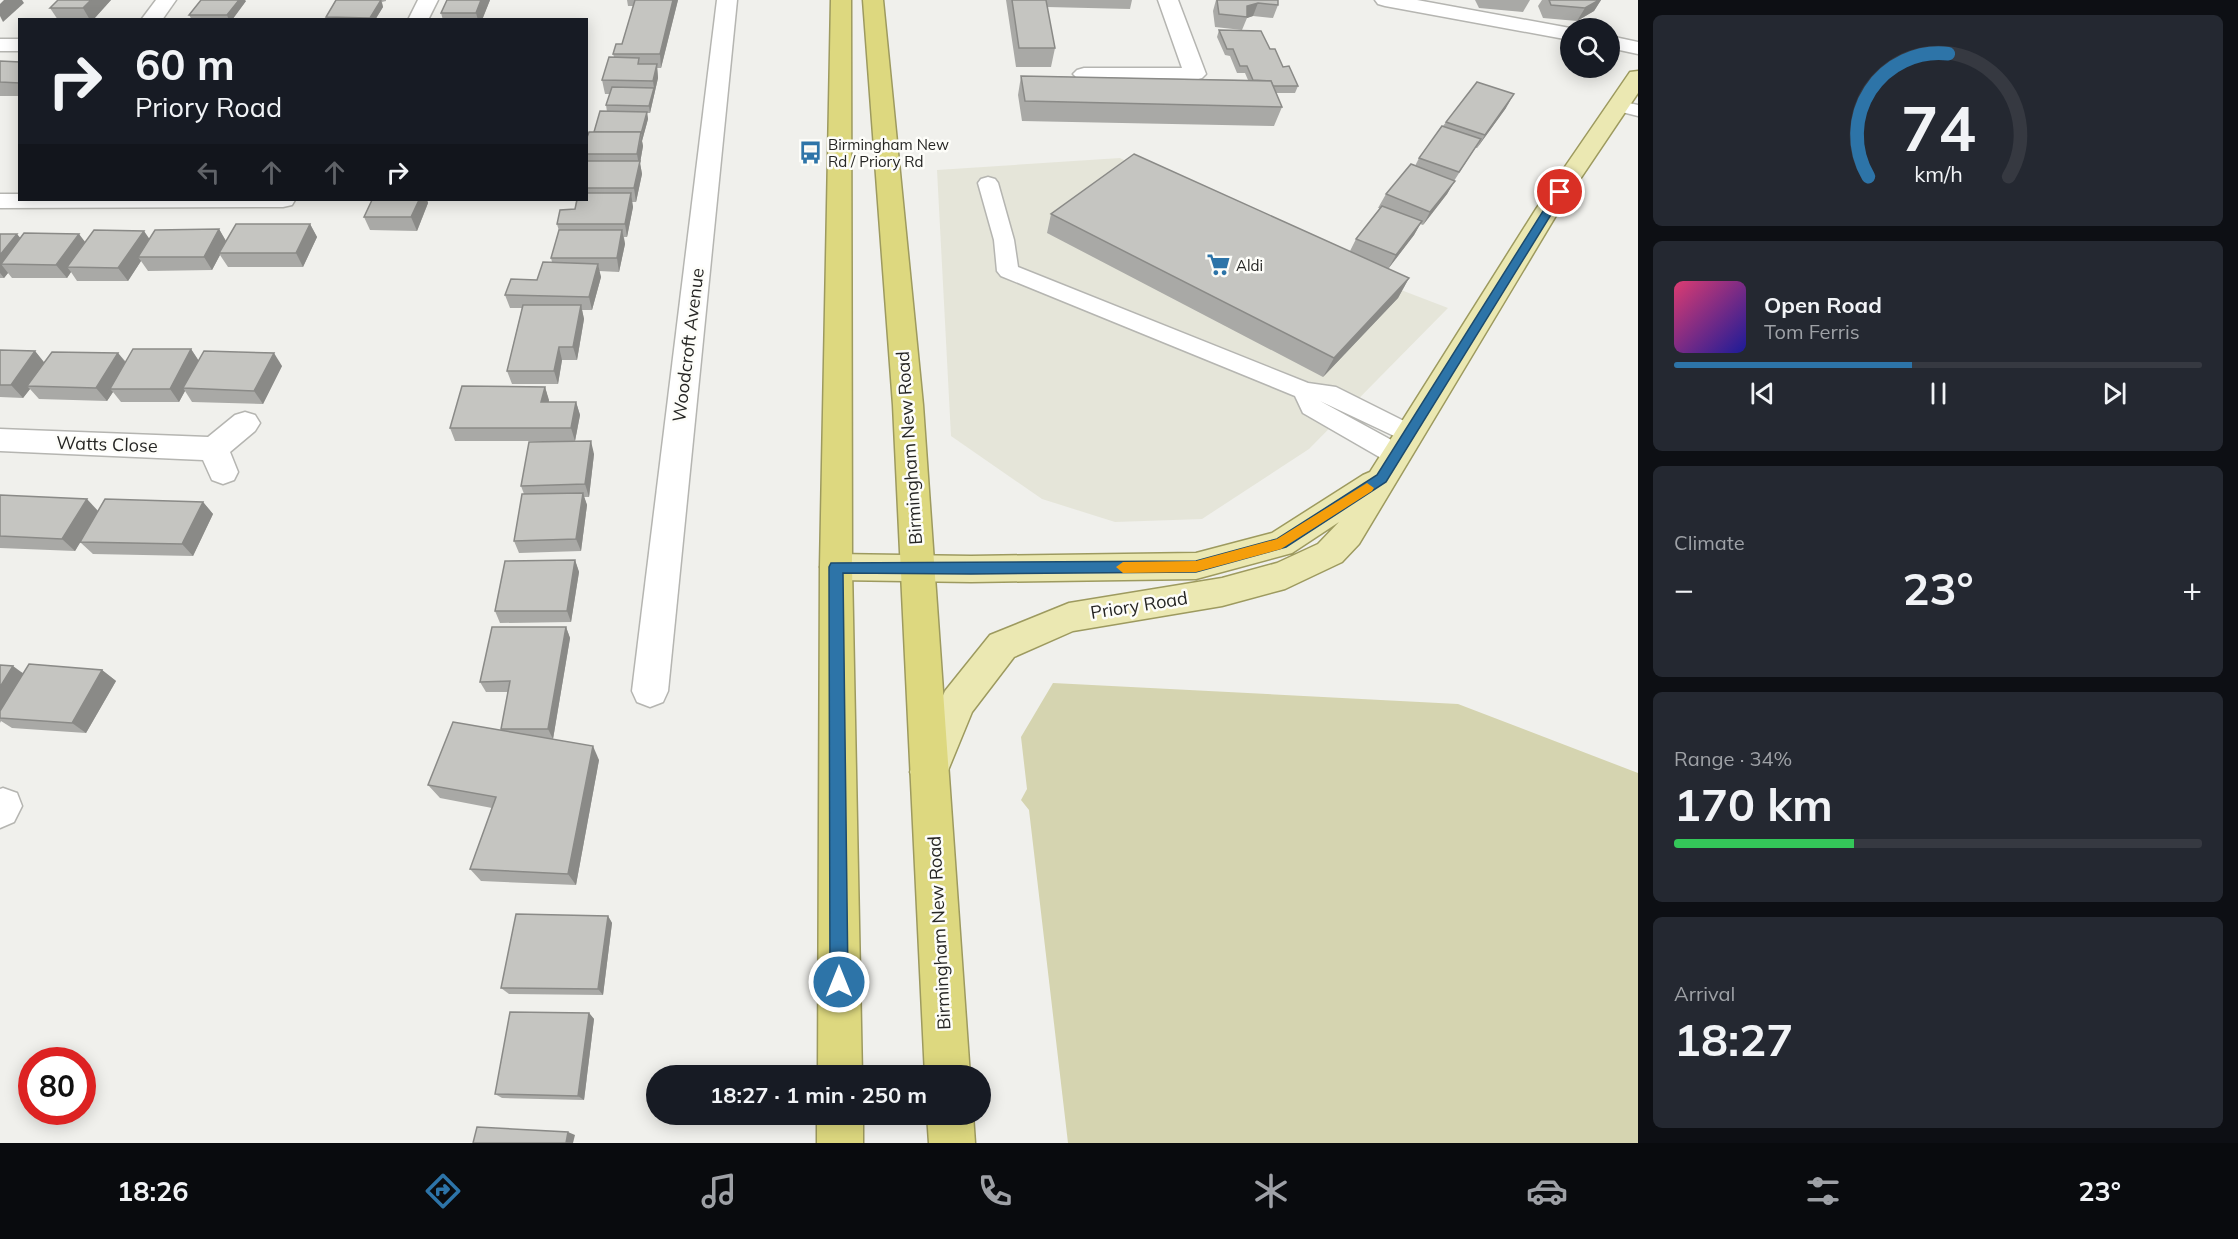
<!DOCTYPE html>
<html lang="en">
<head>
<meta charset="utf-8">
<style>
  :root { --surface:#171b24; --page:#242831; --text:#f1f3f6; --muted:#9ea1a6; --line:#363941; --accent:#2d74a8 }
  body { margin:0; font-family:Mulish,sans-serif; background:var(--page); color:var(--text); height:100vh; display:flex; flex-direction:column; font-size:22px; white-space:nowrap }
  * { box-sizing:border-box; margin:0 }
  p { font-size:20px; color:var(--muted) }
  .icon { flex:none; width:33px; height:33px; fill:none; stroke:currentColor; stroke-width:2; stroke-linecap:round; stroke-linejoin:round }
  .map { position:relative; flex:1; overflow:hidden }
  .details { display:flex; flex-direction:column; gap:15px; padding:15px; background:#0d0f14; width:600px }
  .details>* { flex:none }
  .banner { position:absolute; left:18px; top:18px; width:570px; height:183px; border-radius:0px; box-shadow:0 3px 15px #0003; background:#171b24; color:var(--text); overflow:hidden }
  .fabs { position:absolute; left:1560px; top:18px; display:grid; gap:12px }
  .fabs a { display:grid; place-items:center; width:60px; height:60px; border-radius:50%; background:var(--surface); box-shadow:0 3px 15px #0003; font-size:30px }
  .speed { position:absolute; left:18px; top:1047px; display:flex; gap:12px; font-size:30px; font-weight:700; text-align:center }
  .speed>* { display:grid; place-content:center; width:78px; height:78px; border-radius:50%; background:var(--surface); box-shadow:0 3px 15px #0003; line-height:1 }
  .speed .limit { border:9px solid #d22; background:#fff; color:#111 }
  .pin { position:absolute; display:grid; place-items:center; width:51px; height:51px; color:#fff; margin:-26px; border:3px solid #fff; border-radius:50%; box-shadow:0 2px 6px #0007 }
  .me { position:absolute; width:66px; margin:-33px; rotate:0deg; stroke-linejoin:round; filter:drop-shadow(0 0 4px #0008) }
  .turn { display:flex; align-items:center; gap:21px; height:126px; padding:0 18px; font-size:27px }
  .turn .icon { width:78px; height:78px; stroke-width:2.5 }
  .turn b { display:block; font-size:42px; line-height:51px }
  .lanes { display:flex; align-items:center; height:57px; padding:0 18px; background:#0003; justify-content:center; gap:30px; direction:ltr }
  .lanes .off { opacity:.35 }
  .big { font-size:45px; font-weight:700; line-height:1.1 }
  .details .tile { flex:1; display:flex; flex-direction:column; justify-content:center; gap:9px; min-width:0; padding:0 21px; border-radius:9px; background:var(--page) }
  .details .dial { align-items:center; gap:0 }
  .dial svg { height:156px; overflow:visible; fill:none; stroke:var(--line); stroke-width:7; stroke-linecap:round; text-anchor:middle }
  .dial text { fill:var(--text); stroke:none }
  .song { display:flex; align-items:center; gap:18px }
  .cover { width:72px; height:72px; border-radius:9px; background:linear-gradient(135deg,hsl(340 70% 55%),hsl(240 70% 35%)) }
  .played { height:6px; border-radius:3px; background:linear-gradient(90deg,var(--accent) 45%,var(--line) 45%) }
  .keys { display:flex; justify-content:space-around; direction:ltr }
  .heat { display:flex; justify-content:space-between; align-items:center; font-size:33px; direction:ltr }
  .charge { height:9px; border-radius:4px; background:linear-gradient(90deg,#34c759 34%,var(--line) 0) }
  .trip { position:absolute; left:646px; top:1065px; width:345px; height:60px; border-radius:30px; background:var(--surface); box-shadow:0 3px 15px #0003; font-weight:700; line-height:60px; text-align:center }
  .menu { display:flex; height:96px; justify-content:space-around; align-items:center; background:#090b0e; color:var(--muted) }
  .menu .icon { width:42px; height:42px }
  .menu .current { color:var(--accent) }
  .menu b { font-size:27px; color:var(--text) }
  main { display:flex; flex:1; min-height:0 }
  .map>svg:first-child { display:block }
  .built { fill:#e5e5d9 }
  .green { fill:#d5d4b0 }
  .lines { fill:none; stroke-linecap:round; stroke-linejoin:round }
  .lane-casing { stroke:#b5b5b1; stroke-width:3 }
  .street-casing { stroke:#b5b5b1; stroke-width:3 }
  .primary-casing { stroke:#9d9a5f; stroke-width:3 }
  .highway-casing { stroke:#9d9a5f; stroke-width:3 }
  .lane { fill:#fff; fill-rule:evenodd }
  .street { fill:#fff; fill-rule:evenodd }
  .primary { fill:#ebe8b2; fill-rule:evenodd }
  .highway { fill:#ddd87f; fill-rule:evenodd }
  .wall { fill:#a9a9a6 }
  .shaded-wall { fill:#8a8a87 }
  .building { fill:#c5c5c1; stroke:#8a8a87; stroke-width:1.5 }
  .route { fill:#2d74a8; stroke:#1d4b6d; stroke-width:1.5 }
  .slow { fill:#f59e0b }
  .labels { text-anchor:middle; dominant-baseline:central; stroke-width:5; stroke-linejoin:round; paint-order:stroke }
  .far-poi-label { font-size:15px; fill:#262624; stroke:#fdfdf9; text-anchor:start }
  .street-label { font-size:18px; fill:#262624; stroke:#fdfdf9 }
</style>
</head>
<body>
<main>
<div class="map">
<svg width="1638" height="1143" viewBox="0 0 1638 1143">
  <rect width="100%" height="100%" fill="#f0f0ec"/>
  <path class="built" d="M1120,158L1328,262L1448,308L1309,449L1202,519L1115,522L1042,499L951,436L937,170Z"/>
  <path class="green" d="M1053,683L1458,704L1638,773V1143H1068L1029,810L1021,800L1027,789L1021,737Z"/>
  <g class="lines">
    <defs>
      <g id="lane">
        <path d="M1620,101L1638,105V116L1614,110L1611,106L1614,102Z"/>
        <path d="M988,177L995,179L998,183L1014,240L1018,267L1308,383L1336,387L1418,428L1421,434L1418,440L1409,443L1320,401L1406,448L1409,455L1406,462L1397,464L1388,462L1303,413L1295,396L1001,276L997,271L994,240L978,183L981,179Z"/>
      </g>
      <g id="street">
        <path d="M156,0H176L162,20H141Z"/>
        <path d="M418,0H438L428,20H408Z"/>
        <path d="M717,0H737L668,691L663,702L650,707L637,702L632,691Z"/>
        <path d="M1158,0H1178L1206,74L1202,78L1195,80L1077,78L1073,74L1077,70L1084,68H1182Z"/>
        <path d="M1375,0H1417L1570,28H1572H1570V40L1385,6L1378,4Z"/>
        <path d="M1610,36L1638,42V54L1610,48Z"/>
        <rect x="0" y="39" width="20" height="12"/>
        <path d="M0,194H20V200H295L292,205L283,207L0,208Z"/>
        <path d="M245,412L255,415L260,423L255,431L230,452L238,472L234,480L223,484L212,480L203,460L0,451V429L208,437L235,415Z"/>
        <path d="M3,788L17,793L22,806L14,822L0,828V789Z"/>
      </g>
      <path id="primary" d="M1638,71V93L1560,209L1359,544L1342,562L1285,589L1222,606L1073,631L1014,657L972,712L942,785L929,790L916,785L910,772L945,691L990,635L1069,603L1222,578L1277,563L1318,544L1339,522L1292,553L1196,579L971,582L836,580L824,576L820,567L824,558L836,554L971,556L1196,553L1272,533L1363,475L1370,472L1536,209L1630,72Z"/>
      <g id="highway">
        <path d="M831,0H851L852,567L862,1076H818L820,567Z"/>
        <path d="M863,0H883L923,405L970,1076H925L893,405Z"/>
        <rect x="817" y="1114" width="46" height="29"/>
        <path d="M927,1114H973L975,1143H929Z"/>
      </g>
    </defs>
    <use href="#lane" class="lane-casing"/>
    <use href="#street" class="street-casing"/>
    <use href="#primary" class="primary-casing"/>
    <use href="#highway" class="highway-casing"/>
    <use href="#lane" class="lane"/>
    <use href="#street" class="street"/>
    <use href="#primary" class="primary"/>
    <use href="#highway" class="highway"/>
  </g>
  <g class="wall">
    <path d="M58,0H111L93,20H58L50,8Z"/>
    <path d="M336,0H386V1L382,2L383,7L375,20H327L326,17Z"/>
    <path d="M490,0L482,20H443L441,13Z"/>
    <path d="M627,0H678L661,68H657L658,78L650,113H647L648,119L642,141L643,146L640,163L642,174L636,202H632L633,207L627,237H624L625,244L619,272L599,271L601,277L592,310H582L584,319L577,360H562L558,384H512L507,371L522,308H510L505,295L537,280L552,262L551,258L559,231L557,224L575,209L576,200H586V140L594,132L607,112L606,105L610,94H605L602,80L614,57L613,54L622,44L633,6H628Z"/>
    <path d="M1006,0H1132L1130,9L1047,7L1055,48L1051,67H1016Z"/>
    <path d="M1216,0H1278V5L1273,18L1253,16L1247,18L1242,30L1215,27L1213,11Z"/>
    <path d="M1475,0H1530L1523,12L1479,8Z"/>
    <path d="M1542,0H1601L1594,11L1577,21L1543,18L1538,6Z"/>
    <path d="M246,1L232,20H192L189,15Z"/>
    <path d="M1219,30L1270,49L1298,86L1295,93H1276L1282,107L1274,126L1022,121L1018,95L1021,76L1248,80L1245,73H1237L1230,56L1225,55L1217,37Z"/>
    <path d="M0,61L20,62V96H0Z"/>
    <path d="M1506,108L1477,148H1475L1454,181L1447,194L1423,225L1420,224L1414,235L1388,269L1409,278L1398,298L1323,377L1047,233L1051,214L1350,251L1356,239L1380,208H1378L1386,194L1415,166L1419,158L1446,122Z"/>
    <path d="M372,200H427L428,203L417,231L370,230L364,217Z"/>
    <path d="M310,224L317,237L303,267H228L220,255L212,270L148,271L141,261L128,281H77L71,272L67,278H12L8,273L4,278H0V234L21,238L85,242L149,239L219,229L226,241Z"/>
    <path d="M191,349L199,361L282,366L263,404L192,402L185,391L179,402H121L113,392L107,401L39,399L30,389L23,398L0,397V350L35,351L44,362L118,353L126,362Z"/>
    <path d="M545,387L549,402H576L580,415L575,441L594,454L589,497H584L587,505L581,551L519,553L514,541L524,494L521,486L562,441H455L450,428Z"/>
    <path d="M0,495L98,511L203,502L213,514L193,556L93,554L80,542L75,551L0,548Z"/>
    <path d="M575,560L579,572L571,622L500,623L495,611Z"/>
    <path d="M566,627L570,638L553,739L599,760L576,885L481,881L470,869L492,808L440,798L428,785L501,730L508,692H486L480,682Z"/>
    <path d="M0,665L23,673L102,670L116,681L86,733L12,728L1,721L0,723Z"/>
    <path d="M608,916L612,923L603,995L509,994L501,988Z"/>
    <path d="M589,1013L594,1019L584,1100L502,1098L495,1094Z"/>
  </g>
  <g class="shaded-wall">
    <path d="M4,0H22L24,3L3,22L0,16V4Z"/>
    <path d="M91,0H111L93,20H90L83,8Z"/>
    <path d="M239,0H245L246,1L232,20H229L227,15Z"/>
    <path d="M381,0L383,7L375,20H370V18Z"/>
    <path d="M481,0H490L482,20H478L476,13Z"/>
    <path d="M673,0H678L661,68L660,54Z"/>
    <path d="M1599,0H1601L1594,11L1577,21L1585,8Z"/>
    <path d="M1258,3L1253,16L1247,18V6Z"/>
    <path d="M657,64L658,78L650,113L649,106L654,88L653,81Z"/>
    <path d="M1514,94L1506,108L1477,148L1485,135Z"/>
    <path d="M647,112L648,119L642,141L643,146L640,163L642,174L636,202L634,188L639,166L637,154Z"/>
    <path d="M1455,181L1447,194L1423,225L1430,212Z"/>
    <path d="M631,193L633,207L627,237L625,224Z"/>
    <path d="M419,200H427L428,203L417,231L411,217Z"/>
    <path d="M1422,221L1414,235L1388,269L1396,255Z"/>
    <path d="M310,224L317,237L303,267L296,253Z"/>
    <path d="M219,229L227,243L219,253L220,255L212,270L204,257Z"/>
    <path d="M622,230L625,244L619,272L617,258Z"/>
    <path d="M144,231L153,244L138,257L141,261L128,281L118,268Z"/>
    <path d="M17,234L28,247L1,264L8,273L4,278L0,273V255Z"/>
    <path d="M79,234L89,247L67,267L71,272L67,278L56,265Z"/>
    <path d="M598,264L601,277L592,310L589,297Z"/>
    <path d="M1409,278L1398,298L1323,377L1334,358Z"/>
    <path d="M581,305L584,319L577,360L573,347Z"/>
    <path d="M559,347L562,360L558,384L554,371Z"/>
    <path d="M191,349L200,363L183,388L185,391L179,402L170,389Z"/>
    <path d="M35,351L46,365L27,386L30,389L23,398L11,385Z"/>
    <path d="M118,353L129,367L110,389L113,392L107,401L96,388Z"/>
    <path d="M274,353L282,366L263,404L254,391Z"/>
    <path d="M545,387L549,400L546,415L541,402Z"/>
    <path d="M576,402L580,415L575,441L571,428Z"/>
    <path d="M591,441L594,454L589,497L585,484Z"/>
    <path d="M583,493L587,505L581,551L576,539Z"/>
    <path d="M87,499L99,512L75,551L62,539Z"/>
    <path d="M203,502L213,514L193,556L182,544Z"/>
    <path d="M575,560L579,572L571,622L567,611Z"/>
    <path d="M566,627L570,638L553,739L548,729Z"/>
    <path d="M13,666L28,677L0,718V687Z"/>
    <path d="M102,670L116,681L86,733L72,723Z"/>
    <path d="M593,746L599,760L576,885L568,874Z"/>
    <path d="M608,916L612,923L603,995L598,989Z"/>
    <path d="M589,1013L594,1019L584,1100L578,1096Z"/>
    <path d="M568,1132L575,1135L573,1143H566Z"/>
  </g>
  <g class="building">
    <path d="M58,0H91L83,8H50Z"/>
    <path d="M201,0H239L227,15H189Z"/>
    <path d="M336,0H381L370,18L326,17Z"/>
    <path d="M447,0H481L476,13H441Z"/>
    <path d="M635,0H673L660,54H613L616,44H622Z"/>
    <path d="M1012,0H1046L1055,48H1019Z"/>
    <path d="M1217,0H1278V5L1258,3L1247,6V17L1219,14Z"/>
    <path d="M1549,0H1599L1585,8L1551,5Z"/>
    <path d="M1219,30L1261,31L1270,49H1275L1283,67L1289,66L1298,86H1273L1271,81L1253,80L1247,66H1240L1233,49H1227Z"/>
    <path d="M609,57L639,58L638,64H657L653,81L602,80Z"/>
    <path d="M0,61L20,62V83L0,82Z"/>
    <path d="M1021,76L1271,81L1282,107L1025,101Z"/>
    <path d="M1477,82L1514,94L1485,135L1446,122Z"/>
    <path d="M612,87L654,88L649,106L606,105Z"/>
    <path d="M600,111L647,112L641,134V132H594Z"/>
    <path d="M1442,126L1481,139L1459,172L1419,158Z"/>
    <path d="M589,132H641L637,154H586V140Z"/>
    <path d="M1134,154L1409,278L1334,358L1051,214Z"/>
    <path d="M586,161H640L634,188H586Z"/>
    <path d="M1411,164L1455,181L1430,212L1386,194Z"/>
    <path d="M586,193H631L625,224H557L560,210L575,209L577,200H586Z"/>
    <path d="M372,200H419L411,217H364Z"/>
    <path d="M1382,206L1422,221L1396,255L1356,239Z"/>
    <path d="M236,224H310L296,253H219Z"/>
    <path d="M219,229L204,257H138L155,230Z"/>
    <path d="M94,230L144,231L118,268L67,267Z"/>
    <path d="M559,230H622L617,258H551Z"/>
    <path d="M24,233L79,234L56,265L1,264Z"/>
    <path d="M0,234H17L0,255Z"/>
    <path d="M543,262L598,264L589,297L505,295L511,279L537,280Z"/>
    <path d="M523,305H581L573,347H559L554,371H507Z"/>
    <path d="M133,349H191L170,389H110Z"/>
    <path d="M0,350L35,351L11,385H0Z"/>
    <path d="M204,351L274,353L254,391L183,388Z"/>
    <path d="M52,352L118,353L96,388L27,386Z"/>
    <path d="M462,386L545,387L541,402H576L571,428H450Z"/>
    <path d="M591,441L585,484L521,486L529,442Z"/>
    <path d="M583,493L576,539L514,541L522,494Z"/>
    <path d="M0,495L87,499L62,539L0,536Z"/>
    <path d="M105,499L203,502L182,544L80,542Z"/>
    <path d="M575,560L567,611H495L505,561Z"/>
    <path d="M492,627H566L548,729H501L510,681L480,682Z"/>
    <path d="M29,664L102,670L72,723L0,718V711Z"/>
    <path d="M0,665L13,666L0,687Z"/>
    <path d="M453,722L593,746L568,874L470,869L496,797L428,785Z"/>
    <path d="M516,914L608,916L598,989L501,988Z"/>
    <path d="M510,1012L589,1013L578,1096L495,1094Z"/>
    <path d="M477,1127L568,1132L566,1143H473Z"/>
  </g>
  <path class="route" d="M1560,189L1565,192L1386,482L1286,547L1196,572L971,574L843,573L848,982L845,988L839,991L833,988L830,982L829,567L831,563L1196,561L1277,539L1377,475L1555,192Z"/>
  <path class="slow" d="M1367,483L1374,488L1372,491L1281,549L1196,572L1123,573L1116,567L1123,562L1196,561L1277,539Z"/>
  <defs>
    <symbol id="bus-bare" viewBox="-9 -9 18 18"><path d="M-5-6H5V4H4V6H2V4H-2V6H-4V4H-5ZM-3.5-4V0h7V-4ZM-3.5 1.2v1.5H-2V1.2ZM2 1.2v1.5H3.5V1.2Z" fill="#2d74a8" stroke="#fdfdf9" stroke-width="2.5" paint-order="stroke"/></symbol>
    <symbol id="supermarket-bare" viewBox="-9 -9 18 18"><path d="M-6-5.5h2.5l.6 2H6L4.5 2H-2.5L-4.4-4H-6ZM-1.5 3.2a1.3 1.3 0 1 0 .1 0ZM3 3.2a1.3 1.3 0 1 0 .1 0Z" fill="#2d74a8" stroke="#fdfdf9" stroke-width="2.5" paint-order="stroke"/></symbol>
  </defs>
  <g fill-rule="evenodd">
    <use href="#bus-bare" x="794" y="136" width="33" height="33"/>
    <use href="#supermarket-bare" x="1202" y="248" width="33" height="33"/>
  </g>
  <g class="labels">
    <g class="far-poi-label">
      <text x="828" y="144">Birmingham New<tspan x="828" dy="17">Rd / Priory Rd</tspan></text>
      <text x="1236" y="265">Aldi</text>
    </g>
    <g class="street-label">
      <text transform="translate(688 345) rotate(-83)">Woodcroft Avenue</text>
      <text transform="translate(107 444) rotate(2)">Watts Close</text>
      <text transform="translate(909 448) rotate(-94)">Birmingham New Road</text>
      <text transform="translate(1139 605) rotate(-9)">Priory Road</text>
      <text transform="translate(939 933) rotate(-93)">Birmingham New Road</text>
    </g>
  </g>
</svg>
<div class="fabs">
<a><svg class="icon" aria-label="search" viewBox="0 0 24 24"><circle cx="10" cy="10" r="6"/><path d="M15 15l6 6"/></svg></a>
</div>
<div class="speed"><div class="limit">80</div></div>
<div class="pin" style="left:1560px;top:192px;background:#d93025"><svg class="icon" aria-label="arrive" viewBox="0 0 24 24"><path d="M6 21V4h12l-3 4 3 4H6"/></svg></div>
<svg class="me" style="left:839px;top:982px" viewBox="-20 -20 40 40"><circle r="17" fill="#2d74a8" stroke="#fff" stroke-width="3"/><path d="M0-11L8 9 0 5-8 9z" fill="#fff"/></svg>
<div class="trip">18:27 · 1 min · 250 m</div>
<div class="banner">
<div class="turn"><svg class="icon" aria-label="right" viewBox="0 0 24 24"><path d="M7 20v-9h11M14 6l5 5-5 5"/></svg><div><b>60 m</b>Priory Road</div></div>
<div class="lanes"><svg class="icon off" aria-label="left" viewBox="0 0 24 24"><path d="M17 20v-9H6M10 6l-5 5 5 5"/></svg><svg class="icon off" aria-label="ahead" viewBox="0 0 24 24"><path d="M12 20V5M6 11l6-6 6 6"/></svg><svg class="icon off" aria-label="ahead" viewBox="0 0 24 24"><path d="M12 20V5M6 11l6-6 6 6"/></svg><svg class="icon" aria-label="right" viewBox="0 0 24 24"><path d="M7 20v-9h11M14 6l5 5-5 5"/></svg></div>
</div>
</div>
<section class="details">
<div class="tile dial"><svg viewBox="0 0 100 80">
<path d="M14 69A42 42 0 1 1 86 69"/>
<path d="M14 69A42 42 0 0 1 55 6" stroke="#2d74a8"/>
<text x="50" y="56" font-size="32" font-weight="700">74</text>
<text x="50" y="72" font-size="11">km/h</text>
</svg></div>
<div class="tile">
<div class="song"><i class="cover"></i><div><b>Open Road</b><p>Tom Ferris</p></div></div>
<div class="played"></div>
<div class="keys"><svg class="icon" aria-label="previous" viewBox="0 0 24 24"><path d="M18 5L8 12l10 7zM5 5v14"/></svg><svg class="icon" aria-label="pause" viewBox="0 0 24 24"><path d="M8 5v14M16 5v14"/></svg><svg class="icon" aria-label="next" viewBox="0 0 24 24"><path d="M6 5l10 7-10 7zM19 5v14"/></svg></div>
</div>
<div class="tile"><p>Climate</p>
<div class="heat"><a>−</a><b class="big">23°</b><a>+</a></div>
</div>
<div class="tile"><p>Range · 34%</p><b class="big">170 km</b><div class="charge"></div></div>
<div class="tile"><p>Arrival</p><b class="big">18:27</b></div>
</section>
</main>
<nav class="menu">
<b>18:26</b>
<svg class="icon current" aria-label="directions" viewBox="0 0 24 24"><path d="M12 3l9 9-9 9-9-9zM9 14v-3h6M13 9l2 2-2 2"/></svg>
<svg class="icon" aria-label="music" viewBox="0 0 24 24"><path d="M9 18V5l10-2v13"/><circle cx="6" cy="18" r="3"/><circle cx="16" cy="16" r="3"/></svg>
<svg class="icon" aria-label="phone" viewBox="0 0 24 24"><path d="M5 4h4l2 5-3 2q2 4 5 5l2-3 5 2v4C11 20 4 13 5 4z"/></svg>
<svg class="icon" aria-label="climate" viewBox="0 0 24 24"><path d="M12 3v18M4 7l16 10M4 17L20 7"/></svg>
<svg class="icon" aria-label="car" viewBox="0 0 24 24"><path d="M5 17H2v-5l4-1 3-4h7l3 4 3 1v5h-3M9 17h6M6 11h13"/><circle cx="7" cy="17" r="2"/><circle cx="17" cy="17" r="2"/></svg>
<svg class="icon" aria-label="filters" viewBox="0 0 24 24"><path d="M4 7h16M4 17h16"/><circle cx="9" cy="7" r="2"/><circle cx="15" cy="17" r="2"/></svg>
<b>23°</b>
</nav>
</body>
</html>
